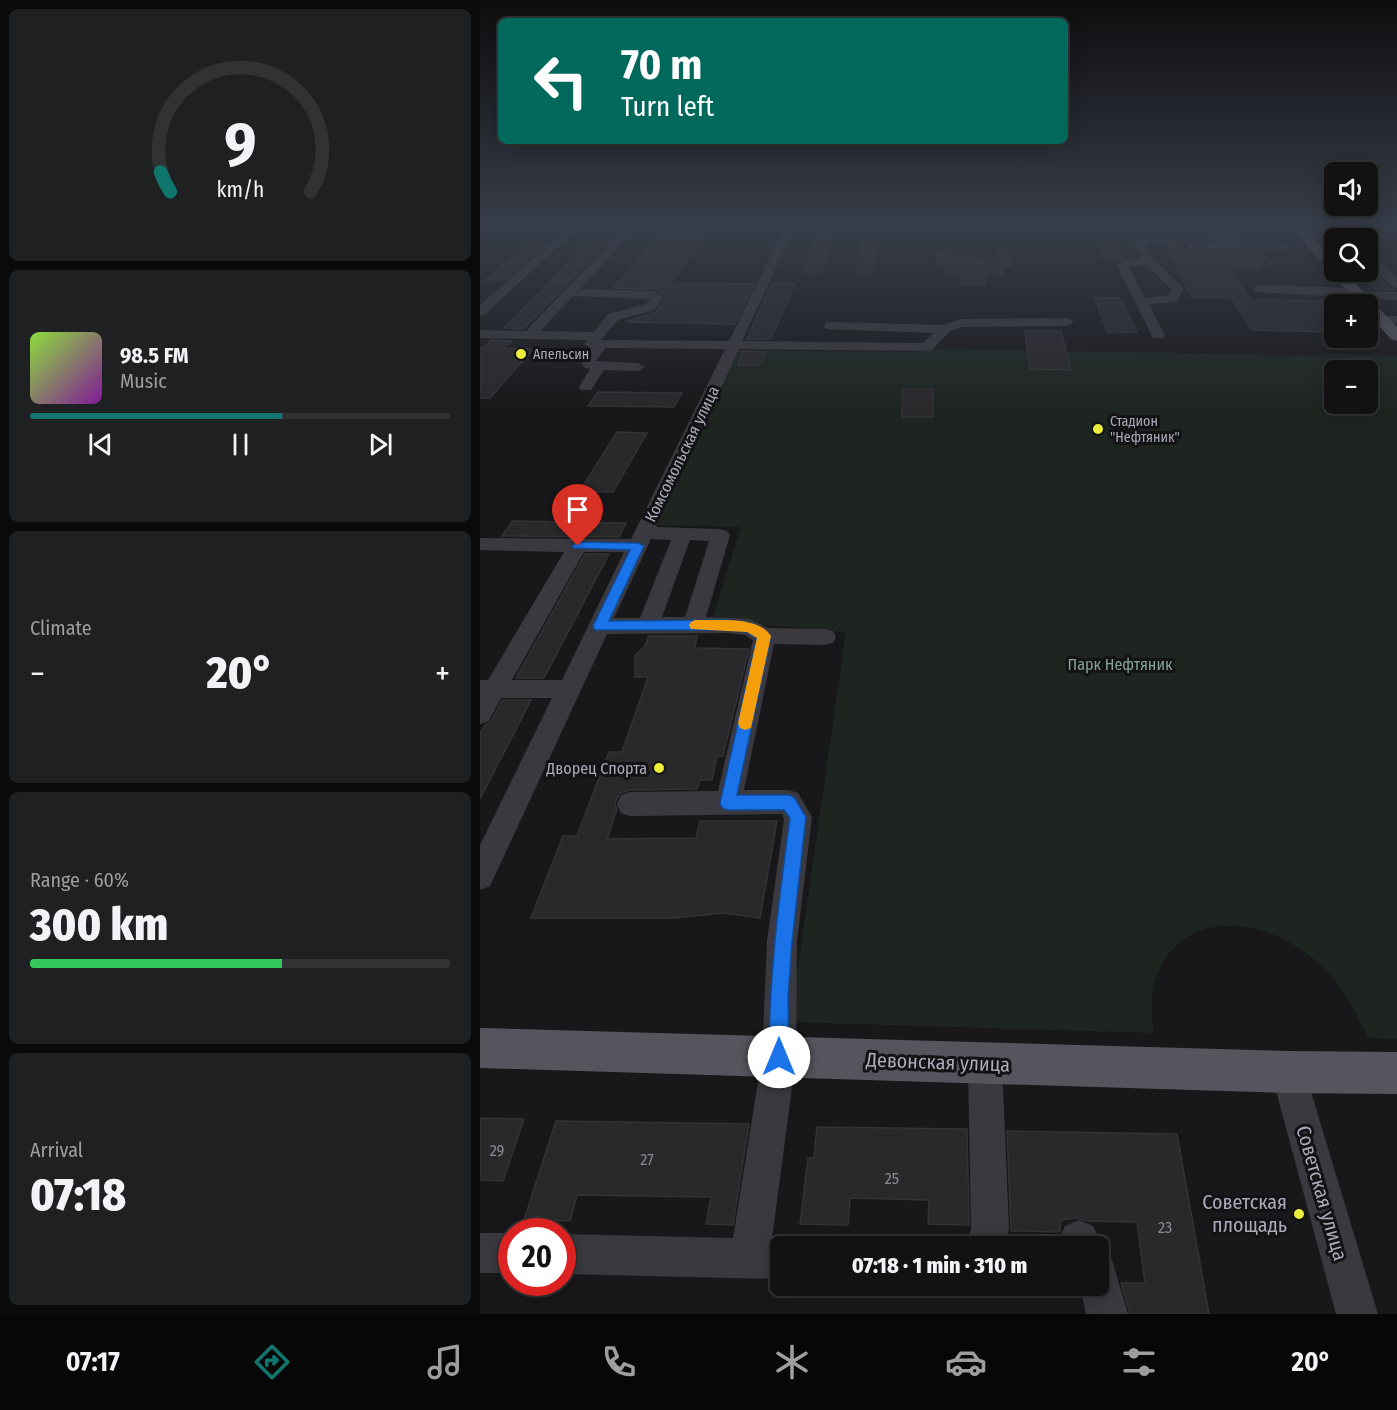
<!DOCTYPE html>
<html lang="en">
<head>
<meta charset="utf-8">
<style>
  :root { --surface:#121214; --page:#1f2022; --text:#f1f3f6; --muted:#9c9ea0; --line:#313234; --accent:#0f766e }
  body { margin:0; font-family:"Fira Sans Condensed",sans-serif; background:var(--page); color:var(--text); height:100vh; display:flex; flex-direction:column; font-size:22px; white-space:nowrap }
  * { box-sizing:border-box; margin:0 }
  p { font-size:20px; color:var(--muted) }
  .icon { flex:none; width:33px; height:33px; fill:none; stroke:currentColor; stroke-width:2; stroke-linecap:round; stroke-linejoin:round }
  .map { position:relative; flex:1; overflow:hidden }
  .sheet { display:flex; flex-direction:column; gap:9px; padding:9px; background:#0a0a0b; width:480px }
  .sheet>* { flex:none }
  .banner { position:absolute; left:18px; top:18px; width:570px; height:126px; border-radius:9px; box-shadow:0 3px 15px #0003,0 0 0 2px var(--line); background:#00695c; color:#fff; overflow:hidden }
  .buttons { position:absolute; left:844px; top:162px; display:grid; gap:12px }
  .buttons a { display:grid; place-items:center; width:54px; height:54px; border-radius:9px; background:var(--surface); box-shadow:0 3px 15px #0003,0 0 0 2px var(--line); font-size:30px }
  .speed { position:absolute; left:18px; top:1218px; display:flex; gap:12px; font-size:30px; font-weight:700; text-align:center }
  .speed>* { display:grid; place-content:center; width:78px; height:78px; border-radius:50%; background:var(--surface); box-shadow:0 3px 15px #0003,0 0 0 2px var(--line); line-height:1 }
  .speed .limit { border:9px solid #d22; background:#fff; color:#111 }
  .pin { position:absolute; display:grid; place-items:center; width:51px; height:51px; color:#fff; margin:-62px -26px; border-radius:50% 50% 50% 0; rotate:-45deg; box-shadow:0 0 6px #0007 }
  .pin .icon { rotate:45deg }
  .me { position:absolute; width:66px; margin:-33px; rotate:0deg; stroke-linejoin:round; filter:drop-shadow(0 0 4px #0008) }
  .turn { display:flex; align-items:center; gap:21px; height:126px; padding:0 24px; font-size:27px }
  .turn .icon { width:78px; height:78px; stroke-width:2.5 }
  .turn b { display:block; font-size:42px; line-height:51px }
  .big { font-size:45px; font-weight:800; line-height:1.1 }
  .sheet .widget { flex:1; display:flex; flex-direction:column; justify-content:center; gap:9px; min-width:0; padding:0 21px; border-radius:9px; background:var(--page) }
  .sheet .dial { align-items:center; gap:0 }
  .dial svg { height:156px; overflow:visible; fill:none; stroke:var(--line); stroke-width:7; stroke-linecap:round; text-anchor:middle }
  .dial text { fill:var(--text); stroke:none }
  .song { display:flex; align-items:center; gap:18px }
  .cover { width:72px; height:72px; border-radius:9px; background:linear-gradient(135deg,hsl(90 70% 55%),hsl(290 70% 35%)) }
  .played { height:6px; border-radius:3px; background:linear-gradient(90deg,var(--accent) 60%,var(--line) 60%) }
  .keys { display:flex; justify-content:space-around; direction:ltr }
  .heat { display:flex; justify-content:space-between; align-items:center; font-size:33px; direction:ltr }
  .charge { height:9px; border-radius:4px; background:linear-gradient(90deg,#34c759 60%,var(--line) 0) }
  .trip { position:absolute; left:290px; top:1236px; width:339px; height:60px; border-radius:9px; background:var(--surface); box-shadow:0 3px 15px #0003,0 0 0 2px var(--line); font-weight:800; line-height:60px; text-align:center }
  .menu { display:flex; height:96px; justify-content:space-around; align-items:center; background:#070708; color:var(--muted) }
  .menu .icon { width:42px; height:42px }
  .menu .on { color:var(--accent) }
  .menu b { font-size:27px; color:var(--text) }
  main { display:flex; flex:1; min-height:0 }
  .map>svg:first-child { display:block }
  .green { fill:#1e2521; fill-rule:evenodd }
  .building { fill:#29282b; stroke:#333236; stroke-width:1.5 }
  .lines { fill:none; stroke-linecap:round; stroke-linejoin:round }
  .minor { fill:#3a393f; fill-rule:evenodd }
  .major { fill:#56555d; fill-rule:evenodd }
  .route { fill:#1a73e8; stroke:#114b97; stroke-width:1.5 }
  .slow { fill:#f59e0b }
  .poi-dot { fill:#edee3c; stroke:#131315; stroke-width:2 }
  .labels { text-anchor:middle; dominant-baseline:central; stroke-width:6; stroke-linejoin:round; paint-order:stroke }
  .far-poi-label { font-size:14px; fill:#abaab9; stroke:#131315; text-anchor:start }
  .street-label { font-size:16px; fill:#abaab9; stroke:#131315 }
  .park-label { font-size:16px; fill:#82a38f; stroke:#131315 }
  .poi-label { font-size:16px; fill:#abaab9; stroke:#131315; text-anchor:end }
  .near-number-label { font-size:16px; fill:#8a8a96 }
  .near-street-label { font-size:20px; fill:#abaab9; stroke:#131315 }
  .near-poi-label { font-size:20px; fill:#abaab9; stroke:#131315; text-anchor:end }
</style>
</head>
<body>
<main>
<section class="sheet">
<div class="widget dial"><svg viewBox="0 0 100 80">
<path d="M14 69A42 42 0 1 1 86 69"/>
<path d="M14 69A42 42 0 0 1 9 59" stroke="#0f766e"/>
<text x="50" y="56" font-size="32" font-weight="700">9</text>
<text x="50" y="72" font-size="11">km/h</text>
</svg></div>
<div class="widget">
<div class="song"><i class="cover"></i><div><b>98.5 FM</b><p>Music</p></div></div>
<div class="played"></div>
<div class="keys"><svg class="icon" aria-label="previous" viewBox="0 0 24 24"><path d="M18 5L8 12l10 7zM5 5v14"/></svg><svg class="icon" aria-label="pause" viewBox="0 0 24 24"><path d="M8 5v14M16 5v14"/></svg><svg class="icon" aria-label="next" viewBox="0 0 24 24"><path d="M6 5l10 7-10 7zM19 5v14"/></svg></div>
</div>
<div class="widget"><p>Climate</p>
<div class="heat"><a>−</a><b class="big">20°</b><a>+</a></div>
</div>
<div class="widget"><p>Range · 60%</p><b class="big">300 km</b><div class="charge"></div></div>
<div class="widget"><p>Arrival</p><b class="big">07:18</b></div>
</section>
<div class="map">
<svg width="917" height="1314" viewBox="0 0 917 1314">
  <rect width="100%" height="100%" fill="#18181a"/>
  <path class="green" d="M435,348L841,356L840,353L917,356V1039L888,1038C874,1007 858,979 831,957C784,918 704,907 677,975C670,993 672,1014 673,1033L310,1022L366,632L232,620L261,527L176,525L258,350L435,352ZM855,370H888V404H855Z"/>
  <g class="building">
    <path d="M721,227H746L749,231H755L763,241H731Z"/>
    <path d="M185,228H229L191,283L275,284L255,324L145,322L176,312L185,298L184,295L174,289L134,288Z"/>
    <path d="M336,238H352L342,272H324Z"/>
    <path d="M383,239H399L393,272H376Z"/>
    <path d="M618,242H636L642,259H624Z"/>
    <path d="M49,243L65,244L24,280H6Z"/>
    <path d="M108,243H126L90,280H71Z"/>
    <path d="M685,244H699L703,250H708L781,251L792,264L778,265L781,269L751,268L770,300L855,301V332L772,330L752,298L712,297Z"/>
    <path d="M457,252H470V259L517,260L516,252H529L531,266H523L524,274H504L505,285H482V274H465V265H456Z"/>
    <path d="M888,265L911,289L914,290L895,289L877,272H888Z"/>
    <path d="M72,281H90L43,329L24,328Z"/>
    <path d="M294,283H315L291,339H267L291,284Z"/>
    <path d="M615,298H641L657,332L628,333Z"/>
    <path d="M545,331H581L591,370L550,369Z"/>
    <path d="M11,340L32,341L24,348L53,349L10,398H0V348H4Z"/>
    <path d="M262,351L285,352L279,365H258Z"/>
    <path d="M423,389H453V417H422Z"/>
    <path d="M118,392L202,393L194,407L108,406Z"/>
    <path d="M137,432L167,433L133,492L100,491Z"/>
    <path d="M32,521L146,523L139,537L22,536Z"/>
    <path d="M105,554H129L64,678H36Z"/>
    <path d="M169,636H217L215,648L269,649L243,756H237L232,780H220L217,789L150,790L140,793L135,803L137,809L127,839L216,838L220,821H297L280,918L244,913L194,918H51L83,836H97L129,752H142L168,677H155V656L165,646Z"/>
    <path d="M22,700H51L0,799V734L5,725L11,722Z"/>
    <path d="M0,1118L44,1119L23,1181L0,1180Z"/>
    <path d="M76,1121L269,1124L253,1225L226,1224L231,1197L97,1195L90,1221L44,1220Z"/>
    <path d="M337,1127L487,1129L489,1225L448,1224L449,1200L370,1198L368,1225L320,1224L328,1158H334Z"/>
    <path d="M527,1131L697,1134L729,1314H650L641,1283H665L657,1222L606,1221L598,1218L581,1220L580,1232L531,1231Z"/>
  </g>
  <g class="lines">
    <g class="minor">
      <path d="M0,227H154V231L100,289L174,291L183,297L175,310L138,320L121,340L249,341L305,227H654L649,230L313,231L262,341L443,343L453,333L346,329L344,326L346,323L351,322L463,325L481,319L587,318L594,322L587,326L482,327L469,332L452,350L447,351L259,349L176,527L240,529L247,531L250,535L226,617L269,619L288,628L345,629L353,631L356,637L353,643L345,645L294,644L264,790H309L318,793L332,817L317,941L316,1057L292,1239H300L315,1246H300V1279L82,1274V1234L253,1238L282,1057L287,941L304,819L302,814L150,816L141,813L137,804L141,795L150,792L238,791L273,640L265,635L248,633L127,634L10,886L0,890V845L72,698H21L9,721L0,724V680H8L84,552L0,550V538L151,539L245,349L125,348L116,361L158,363L165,367L158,371L124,370L111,390H101L99,387L110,369L105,368L101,362L111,348L104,344L107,340L0,338V330L46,331L141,232H94L4,315L0,316V305L82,232L0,231ZM93,296L170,299L166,304L128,314L114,332L60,331ZM171,539L191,540L160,618H134ZM210,540L229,541L205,617H182ZM104,552H144L82,680H32Z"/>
      <path d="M822,227H837L824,234H816V230Z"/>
      <path d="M854,227H865L876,238H865Z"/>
      <path d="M707,236L712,239L711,241L665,243L674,259L703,288L698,301L669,305L685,335L683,338H673L636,264L642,261L662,258L653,240L654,238ZM666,265L691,289L689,295L665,298L649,267Z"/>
      <path d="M712,243H804L809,246L804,249L708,248L707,246Z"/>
      <path d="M888,253L892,254L917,277V288L913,287L888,262Z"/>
      <path d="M779,285L877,288L883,291L917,292V300L775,292L773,289Z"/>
      <path d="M902,316H917V324L897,323L896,320L897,317Z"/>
      <path d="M505,1046L517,1051L522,1063L529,1229L524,1246H485L491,1229L488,1063L493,1051Z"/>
      <path d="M808,1055L820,1060L825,1072L898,1314H856L791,1072L796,1060Z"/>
      <path d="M599,1220L613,1226L623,1246L619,1254L632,1260L648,1314H606L600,1286H618V1246H582L579,1240L585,1226Z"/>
      <rect x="0" y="1233" width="32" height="40"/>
    </g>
    <g class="major">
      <path d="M810,227H823L855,261V272H864L917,327V341L911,339L888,314V304H879Z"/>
      <path d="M0,1028L808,1051L917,1052V1094L808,1093L0,1068Z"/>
    </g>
  </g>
  <linearGradient id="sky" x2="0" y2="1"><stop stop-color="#0d0d0e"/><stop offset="0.55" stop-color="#373d49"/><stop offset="1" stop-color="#373d49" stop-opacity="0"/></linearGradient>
  <rect width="917" height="411" fill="url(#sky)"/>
  <path class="route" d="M98,542L158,543L164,546L129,621L248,620L274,624L291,636L257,795H309L314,797L326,817L312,942L308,998L309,1057L306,1064L299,1067L292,1064L289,1057C289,976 299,898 310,818L304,810H248L242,808L240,803L277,638L267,632L248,630H115L113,626L150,550L94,548L92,546Z"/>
  <path class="slow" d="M215,620C238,621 277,615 291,636L271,728L265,730L260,728L258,723L277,638L267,632L211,629L209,625L211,622Z"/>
  <g class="poi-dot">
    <circle cx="41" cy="354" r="6"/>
    <circle cx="618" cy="429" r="6"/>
    <circle cx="179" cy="768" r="6"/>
    <circle cx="819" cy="1214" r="6"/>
  </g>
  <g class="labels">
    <g class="far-poi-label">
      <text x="53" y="354">Апельсин</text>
      <text x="630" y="421">Стадион<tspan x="630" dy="16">"Нефтяник"</tspan></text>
    </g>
    <g class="street-label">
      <text transform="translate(202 454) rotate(-64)">Комсомольская улица</text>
    </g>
    <g class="park-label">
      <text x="640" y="664">Парк Нефтяник</text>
    </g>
    <g class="poi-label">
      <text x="167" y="768">Дворец Спорта</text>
    </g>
    <g class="near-number-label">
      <text x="17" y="1150">29</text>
      <text x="167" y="1159">27</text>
      <text x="412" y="1178">25</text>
      <text x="685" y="1227">23</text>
    </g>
    <g class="near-street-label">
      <text transform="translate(458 1062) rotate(2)">Девонская улица</text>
      <text transform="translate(842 1193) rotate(74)">Советская улица</text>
    </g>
    <g class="near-poi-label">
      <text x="807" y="1202">Советская<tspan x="807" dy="23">площадь</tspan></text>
    </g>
  </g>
</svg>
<div class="buttons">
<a><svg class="icon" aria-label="sound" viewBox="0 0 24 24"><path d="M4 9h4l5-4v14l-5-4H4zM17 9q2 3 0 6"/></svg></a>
<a><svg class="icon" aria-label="search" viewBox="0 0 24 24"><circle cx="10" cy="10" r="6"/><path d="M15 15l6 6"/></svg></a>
<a>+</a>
<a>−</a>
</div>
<div class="speed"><div class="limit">20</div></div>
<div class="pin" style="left:98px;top:546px;background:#d93025"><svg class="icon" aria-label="arrive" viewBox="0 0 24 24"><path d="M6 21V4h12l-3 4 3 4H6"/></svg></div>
<svg class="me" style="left:299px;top:1057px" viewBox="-20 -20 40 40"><circle r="19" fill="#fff"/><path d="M0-13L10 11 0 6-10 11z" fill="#1a73e8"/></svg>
<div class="trip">07:18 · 1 min · 310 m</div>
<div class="banner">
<div class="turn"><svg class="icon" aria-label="left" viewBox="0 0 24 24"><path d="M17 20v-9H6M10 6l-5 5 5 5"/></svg><div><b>70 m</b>Turn left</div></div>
</div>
</div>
</main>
<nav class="menu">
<b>07:17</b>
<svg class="icon on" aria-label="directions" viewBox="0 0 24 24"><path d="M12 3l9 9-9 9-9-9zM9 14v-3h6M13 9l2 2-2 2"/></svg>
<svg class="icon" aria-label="music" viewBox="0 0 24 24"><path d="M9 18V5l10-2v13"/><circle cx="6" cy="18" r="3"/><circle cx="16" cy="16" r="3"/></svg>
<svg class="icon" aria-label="phone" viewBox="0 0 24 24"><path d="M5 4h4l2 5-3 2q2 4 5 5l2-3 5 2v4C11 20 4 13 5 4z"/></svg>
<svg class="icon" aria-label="climate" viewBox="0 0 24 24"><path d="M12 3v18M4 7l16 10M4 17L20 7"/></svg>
<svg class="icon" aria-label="car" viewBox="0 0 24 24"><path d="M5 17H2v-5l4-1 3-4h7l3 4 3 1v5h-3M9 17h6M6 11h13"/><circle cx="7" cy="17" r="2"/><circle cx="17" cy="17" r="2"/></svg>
<svg class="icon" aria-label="filters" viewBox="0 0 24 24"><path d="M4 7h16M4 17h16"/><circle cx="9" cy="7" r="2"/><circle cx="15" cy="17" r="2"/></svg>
<b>20°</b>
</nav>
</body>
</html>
